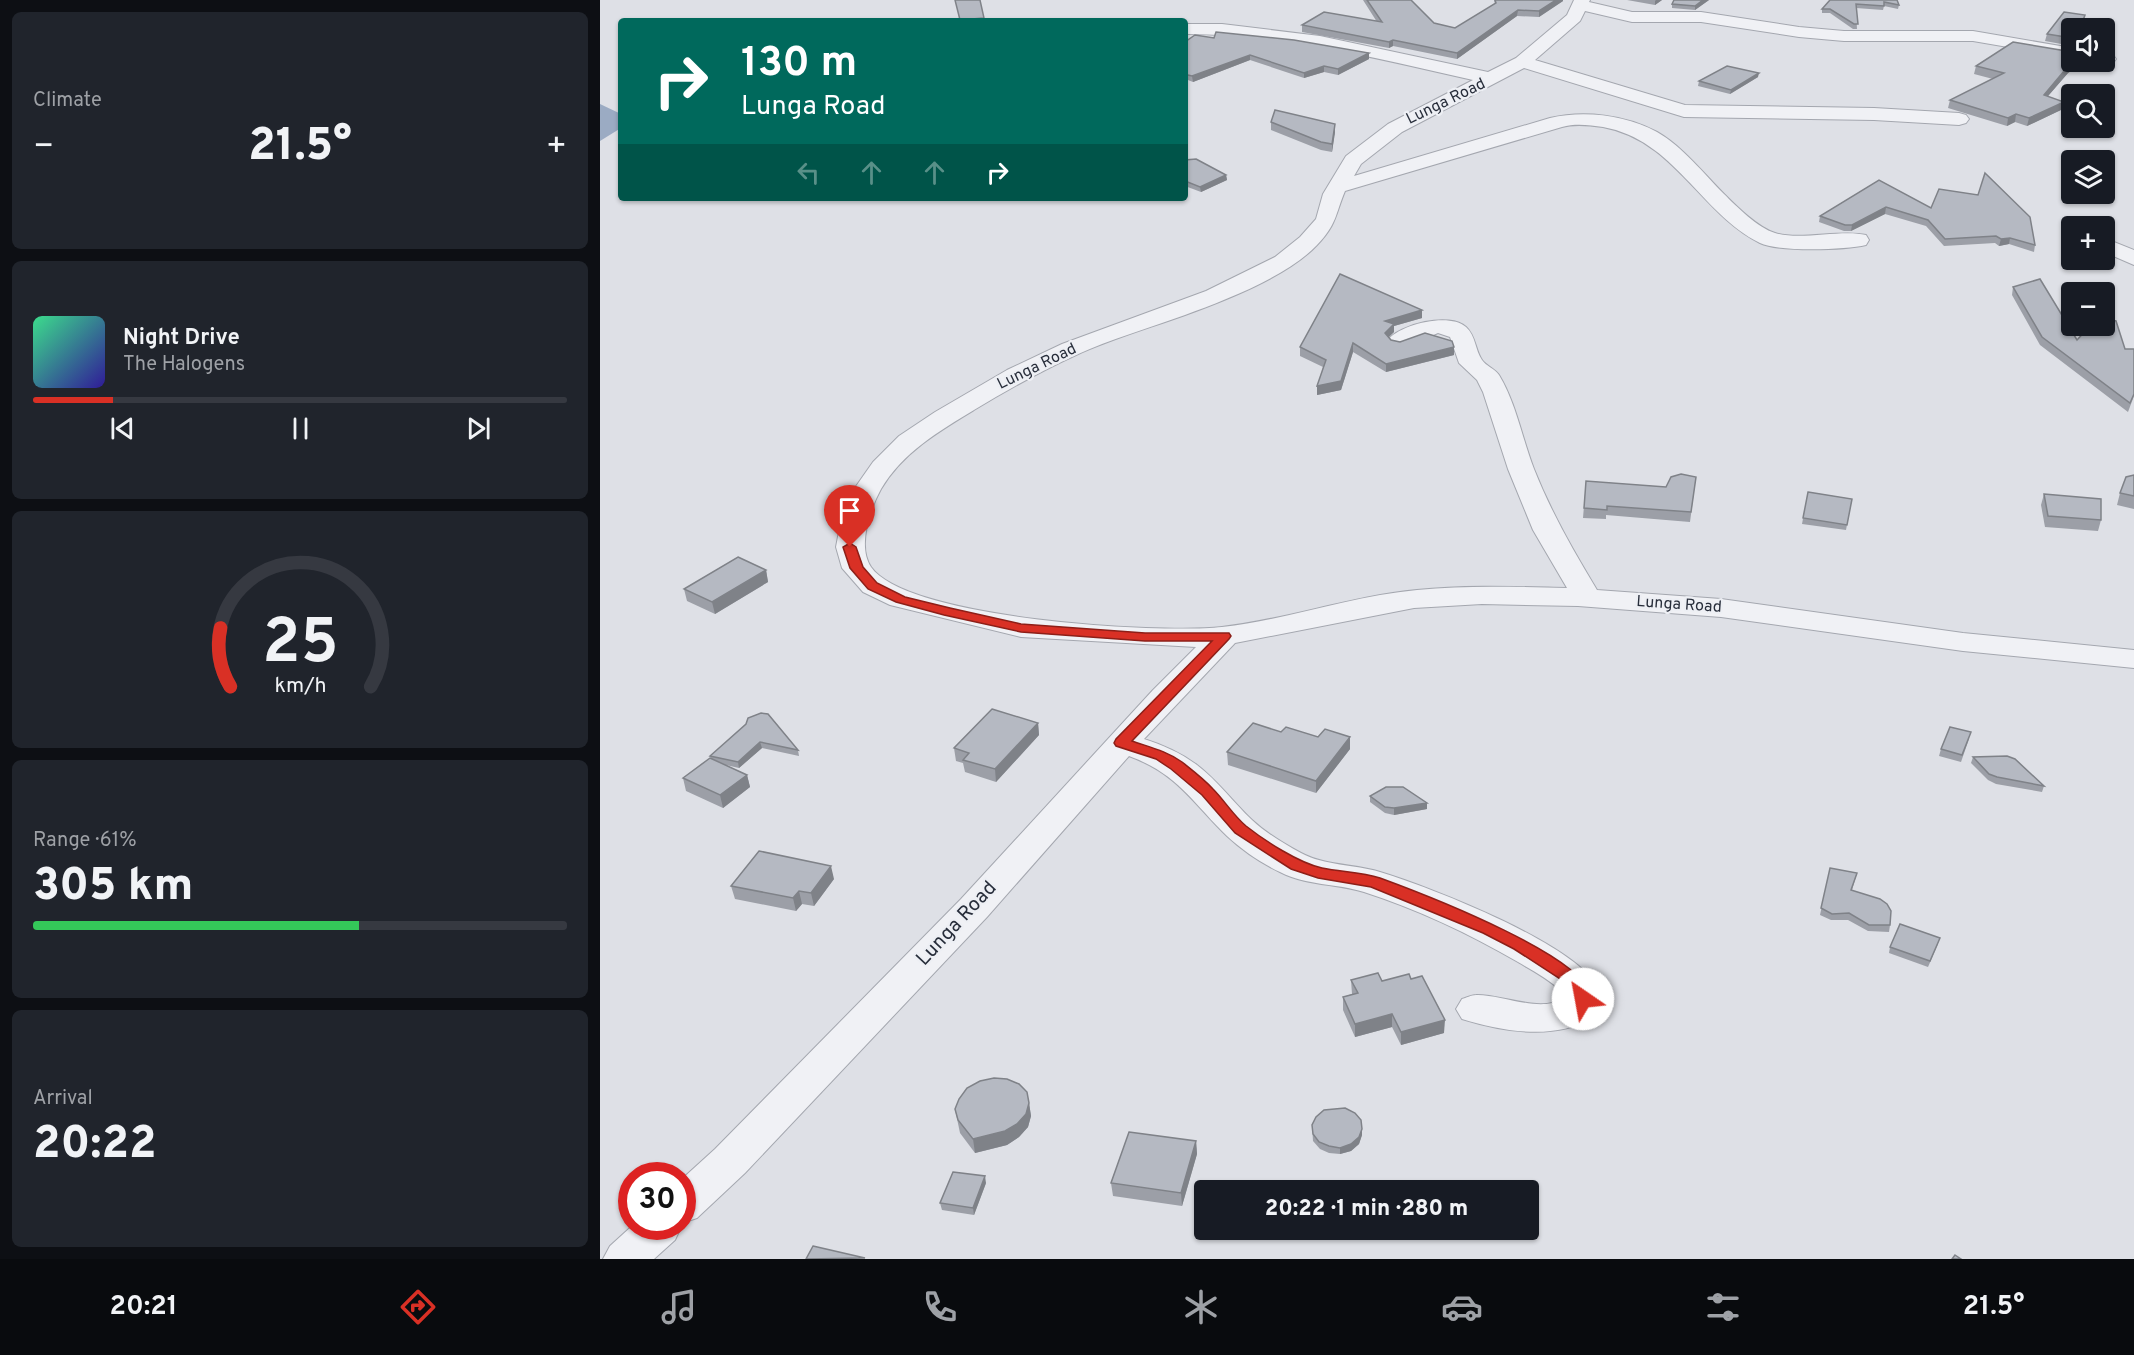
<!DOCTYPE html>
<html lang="en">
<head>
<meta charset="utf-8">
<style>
  :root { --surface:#171b24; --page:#20242c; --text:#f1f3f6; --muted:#9ea1a6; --line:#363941; --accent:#d93025 }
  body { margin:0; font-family:Overpass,sans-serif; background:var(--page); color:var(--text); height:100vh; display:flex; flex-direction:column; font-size:22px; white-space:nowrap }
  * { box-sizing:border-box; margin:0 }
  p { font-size:20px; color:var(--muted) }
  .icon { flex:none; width:33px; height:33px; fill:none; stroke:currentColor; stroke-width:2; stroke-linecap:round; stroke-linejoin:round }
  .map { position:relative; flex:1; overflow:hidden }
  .side { display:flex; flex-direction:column; gap:12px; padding:12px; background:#0d0f14; width:600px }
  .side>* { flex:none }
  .banner { position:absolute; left:18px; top:18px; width:570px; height:183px; border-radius:6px; box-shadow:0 2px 4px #0004; background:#00695c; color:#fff; overflow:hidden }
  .controls { position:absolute; left:1461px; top:18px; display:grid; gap:12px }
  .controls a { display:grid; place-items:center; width:54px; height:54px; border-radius:6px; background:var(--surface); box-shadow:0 2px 4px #0004; font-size:30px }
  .speed { position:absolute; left:18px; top:1162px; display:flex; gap:12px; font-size:30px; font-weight:700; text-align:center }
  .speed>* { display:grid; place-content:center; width:78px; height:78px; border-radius:50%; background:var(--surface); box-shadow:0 2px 4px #0004; line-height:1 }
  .speed .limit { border:9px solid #d22; background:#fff; color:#111 }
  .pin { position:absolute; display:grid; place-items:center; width:51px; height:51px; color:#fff; margin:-62px -26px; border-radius:50% 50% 50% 0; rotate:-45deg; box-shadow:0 0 6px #0007 }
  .pin .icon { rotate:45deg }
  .me { position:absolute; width:66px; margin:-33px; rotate:327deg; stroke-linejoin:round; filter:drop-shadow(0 0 4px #0008) }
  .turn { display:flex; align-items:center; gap:21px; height:126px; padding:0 24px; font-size:27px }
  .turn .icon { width:78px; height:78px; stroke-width:2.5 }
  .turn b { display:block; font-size:42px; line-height:51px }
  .lanes { display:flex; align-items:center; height:57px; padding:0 24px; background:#0003; justify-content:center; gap:30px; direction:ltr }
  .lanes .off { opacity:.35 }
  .big { font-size:45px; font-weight:800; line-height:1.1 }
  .side .widget { flex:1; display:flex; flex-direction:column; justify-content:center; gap:9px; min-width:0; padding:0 21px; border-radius:9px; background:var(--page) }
  .side .dial { align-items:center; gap:0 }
  .dial svg { height:156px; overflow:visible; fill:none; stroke:var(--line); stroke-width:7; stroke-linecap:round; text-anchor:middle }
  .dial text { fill:var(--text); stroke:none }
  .song { display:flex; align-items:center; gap:18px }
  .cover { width:72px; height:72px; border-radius:9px; background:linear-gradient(135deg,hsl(150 70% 55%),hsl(250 70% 35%)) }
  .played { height:6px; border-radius:3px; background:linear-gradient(90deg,var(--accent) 15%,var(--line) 15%) }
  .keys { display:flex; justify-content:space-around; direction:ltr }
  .heat { display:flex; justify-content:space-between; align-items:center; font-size:33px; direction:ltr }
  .charge { height:9px; border-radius:4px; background:linear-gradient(90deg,#34c759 61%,var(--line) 0) }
  .trip { position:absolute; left:594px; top:1180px; width:345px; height:60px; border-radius:6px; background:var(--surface); box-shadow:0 2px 4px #0004; font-weight:800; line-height:60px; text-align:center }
  .dock { display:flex; height:96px; justify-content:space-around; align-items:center; background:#090b0e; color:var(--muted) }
  .dock .icon { width:42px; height:42px }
  .dock .on { color:var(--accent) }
  .dock b { font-size:27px; color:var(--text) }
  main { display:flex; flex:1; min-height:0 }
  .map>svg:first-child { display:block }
  .water { fill:#9babc3 }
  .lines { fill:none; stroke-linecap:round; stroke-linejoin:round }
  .minor-casing { stroke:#a4a7af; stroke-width:2 }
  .minor { fill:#f0f1f5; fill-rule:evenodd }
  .wall { fill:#9c9fa7 }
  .shaded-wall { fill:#7f8288 }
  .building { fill:#b5b9c2; stroke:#7f8288; stroke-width:1.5 }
  .route { fill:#d93025; stroke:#8d1f18; stroke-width:1.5 }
  .labels { text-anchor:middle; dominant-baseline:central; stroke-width:4.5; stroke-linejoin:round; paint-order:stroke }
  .street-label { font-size:16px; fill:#282e3b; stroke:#edeff4 }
  .near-street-label { font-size:20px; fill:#282e3b; stroke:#edeff4 }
</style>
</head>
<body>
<main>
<section class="side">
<div class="widget"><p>Climate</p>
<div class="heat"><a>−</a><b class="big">21.5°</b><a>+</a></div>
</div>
<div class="widget">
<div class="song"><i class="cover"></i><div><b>Night Drive</b><p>The Halogens</p></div></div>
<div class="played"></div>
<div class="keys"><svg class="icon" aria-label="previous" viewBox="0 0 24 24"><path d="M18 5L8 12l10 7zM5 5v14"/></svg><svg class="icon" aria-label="pause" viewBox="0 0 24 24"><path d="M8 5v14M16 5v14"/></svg><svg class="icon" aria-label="next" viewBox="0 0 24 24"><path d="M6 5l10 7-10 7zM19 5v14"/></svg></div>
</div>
<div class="widget dial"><svg viewBox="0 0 100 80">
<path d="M14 69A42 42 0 1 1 86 69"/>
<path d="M14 69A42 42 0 0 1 9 39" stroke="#d93025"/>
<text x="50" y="56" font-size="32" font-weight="700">25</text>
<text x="50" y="72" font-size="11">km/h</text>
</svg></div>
<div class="widget"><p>Range · 61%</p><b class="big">305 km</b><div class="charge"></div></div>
<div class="widget"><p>Arrival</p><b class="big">20:22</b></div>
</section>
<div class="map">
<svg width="1534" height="1259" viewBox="0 0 1534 1259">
  <rect width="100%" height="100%" fill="#dee0e6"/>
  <path class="water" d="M0,104L21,114V128L0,141Z"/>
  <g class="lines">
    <defs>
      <g id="minor">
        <path d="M974,0H990L989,2L1032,12H1101L1199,27L1244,31H1373L1472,48V58L1373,41H1244L1199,37L1101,22H1032L985,11L980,21L935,60L1085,105L1274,108L1359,113L1366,115L1369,119L1366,123L1359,125L1274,120L1084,117L924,68L802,132L761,164L754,176L950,118C984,110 1026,115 1057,132C1083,147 1103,173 1124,194C1136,206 1158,228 1175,233C1201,241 1241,229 1266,235L1269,240L1266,245C1245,250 1179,252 1160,243C1100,213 1075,140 1003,127C990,125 975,123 962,127L745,191C735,215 737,224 717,245C688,276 626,300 585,315C549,328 511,339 476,355C441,371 407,390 374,410C339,431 302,453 281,489C270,509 257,546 271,567C307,619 559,634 622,627C687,620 751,596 817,590C867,585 917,587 967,588L933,530L908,469L883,392L877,380L859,363L850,337L838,333L807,346L799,348L791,346L787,341C799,324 850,312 866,327C876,336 875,350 882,360C886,366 894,368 899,375C916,403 922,438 934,469C951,512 973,550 997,590L1121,599L1363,633L1534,650V668L1363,651L1121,617L978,606L882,604L814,608L635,643L544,739C563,745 581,753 597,765C618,781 633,802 652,820C666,833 684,844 701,853C725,866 754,864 780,872C827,886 986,947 1000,993C1003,1001 996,1011 992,1018C954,1041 901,1031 862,1019L856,1009L862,999C866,998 871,995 876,995C900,994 940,1013 962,999L963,993C951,980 933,971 918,962C870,934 817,909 764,892C736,883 707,886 680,872C661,863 642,850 627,836C592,802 578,774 529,756L387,917L145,1173L97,1218L82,1223V1179L115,1149L361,899L553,690L596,647L421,637L290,605L263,592L242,568L236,547L241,521L252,492L273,462L299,436L335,412L407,370L462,344L606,291L675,257L700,237L716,219L723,194L746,156L788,124L873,80C778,59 684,34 586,34L585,24H622L720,36L888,72L916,58L967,15Z"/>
        <path d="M1504,54L1513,55L1516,59L1513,63H1498L1504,62Z"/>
        <path d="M1504,238L1534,250V265L1504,252Z"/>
        <path d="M32,1226V1227H81L75,1240L54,1259H3L10,1246Z"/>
      </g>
    </defs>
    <use href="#minor" class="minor-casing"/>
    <use href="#minor" class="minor"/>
  </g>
  <g class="wall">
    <path d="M763,0H811L834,23L855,28L895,4L894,0H963V1L939,17L917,16L857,59L793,46L789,48L702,32V25L777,22Z"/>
    <path d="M1027,0H1062L1055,5Z"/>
    <path d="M1074,0H1109L1095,10L1072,8V4Z"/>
    <path d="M1230,0H1297L1299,5L1298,9L1284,6L1283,10L1256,8L1257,29H1253L1230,13H1222V9Z"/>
    <path d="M1485,15L1483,22L1472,28V46L1445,41L1447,34Z"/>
    <path d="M614,38L769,59L738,75L724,72L704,78L650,60L593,82L588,80L585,82V42Z"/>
    <path d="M1472,62H1483L1482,64L1468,73L1448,96L1463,109L1427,126L1415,122L1407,126L1348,108L1350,100L1393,79L1374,74L1376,66Z"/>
    <path d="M1158,77L1130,94L1098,86L1099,81Z"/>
    <path d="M671,122L735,124V132L732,152L721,150L671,130Z"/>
    <path d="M585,160L626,175L627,180L601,192L585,186Z"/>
    <path d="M1279,180L1331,208L1435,245L1434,252L1409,244L1399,246L1395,243L1344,246L1326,226L1285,214L1251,231H1244L1219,222L1220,216Z"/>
    <path d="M1413,287L1477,340L1525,349H1534V396L1528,412L1440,345L1412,295Z"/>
    <path d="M822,310V318L794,326V332L788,337L791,340L800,342L854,347V355L786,372L753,352L741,390L717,395L723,367L700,356V347Z"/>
    <path d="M1534,475V509L1517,505L1520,493Z"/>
    <path d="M1096,477L1090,522L1006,515V519L983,518L986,481L1066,487Z"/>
    <path d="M1208,492L1252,499L1246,530L1202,524Z"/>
    <path d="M1444,494L1501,520L1498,531L1445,527L1441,505Z"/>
    <path d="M166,570L168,582L115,614L87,601L84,589Z"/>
    <path d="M168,714L198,750L199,756L162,748L139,768L126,765L147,775L150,787L123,808L86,791L83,778L111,758L110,756Z"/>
    <path d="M438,723L439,735L396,782L365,772L363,763L356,761L354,748Z"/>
    <path d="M681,732L718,737H750V749L716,793L628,765L627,752Z"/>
    <path d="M1369,739L1361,762L1339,756L1341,749Z"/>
    <path d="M1373,757L1444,786L1442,792L1396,784L1388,780L1371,763Z"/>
    <path d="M770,796L827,809L794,815L785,813L770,802Z"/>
    <path d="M1230,868L1257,873L1252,890L1290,925L1289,932L1268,931L1248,920H1231L1220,915Z"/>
    <path d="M234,879L214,906L202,904L196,911L135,899L131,886Z"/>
    <path d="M1338,944L1328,967L1289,953L1290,947Z"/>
    <path d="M751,980L782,981L844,1033L801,1045L792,1027L755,1037L743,1010V997L752,994Z"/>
    <path d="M429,1103L431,1116L428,1127L419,1137L407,1145L375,1153L360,1133L355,1109Z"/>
    <path d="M712,1125L762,1129V1135L759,1144L751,1151L740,1154L729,1153L720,1149L713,1141Z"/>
    <path d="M596,1141L597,1154L582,1206L513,1196L511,1183Z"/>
    <path d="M386,1183L374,1215L342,1210L340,1203Z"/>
  </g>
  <g class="shaded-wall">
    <path d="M956,0H963V1L939,17V11Z"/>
    <path d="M1056,0H1062L1055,5V1Z"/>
    <path d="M1103,0H1109L1095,10V6Z"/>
    <path d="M918,10L917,16L857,59V53Z"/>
    <path d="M384,18L385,21H360V20Z"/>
    <path d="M793,40V46L789,48V42Z"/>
    <path d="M769,53V59L738,75V69Z"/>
    <path d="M650,55V60L593,82L592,76Z"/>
    <path d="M1475,62H1483L1482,64L1468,73L1442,103L1444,95L1469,65Z"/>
    <path d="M724,66V72L704,78V73Z"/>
    <path d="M1159,73L1158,77L1130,94L1131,90Z"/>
    <path d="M588,75V80L585,82V76Z"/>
    <path d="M1464,102L1463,109L1427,126L1429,118Z"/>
    <path d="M1416,114L1415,122L1407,126L1408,118Z"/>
    <path d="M735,124V132L732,152V144Z"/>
    <path d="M626,175L627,180L601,192L600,187Z"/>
    <path d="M1286,207L1285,214L1251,231L1252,225Z"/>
    <path d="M1410,238L1409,244L1399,246L1401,239Z"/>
    <path d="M822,310V318L794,326V332L785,341V321Z"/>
    <path d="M753,343V352L741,390L717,395V386Z"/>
    <path d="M854,347V355L786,372V364Z"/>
    <path d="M166,570L168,582L115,614L112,602Z"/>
    <path d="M438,723L439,735L396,782L395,769Z"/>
    <path d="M750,737V749L716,793V781Z"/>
    <path d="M160,742L162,748L139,768L138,762Z"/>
    <path d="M147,775L150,787L123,808L120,795Z"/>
    <path d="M827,803V809L794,815V808Z"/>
    <path d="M231,866L234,879L214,906L211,893Z"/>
    <path d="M199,891L202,904L196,911L193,898Z"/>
    <path d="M792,1014V1027L755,1037V1024Z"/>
    <path d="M845,1020L844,1033L801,1045V1032Z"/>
    <path d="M429,1103L431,1116L428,1127L419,1137L407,1145L375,1153L373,1139Z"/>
    <path d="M762,1129V1135L759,1144L751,1151L740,1154V1148Z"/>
    <path d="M596,1141L597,1154L582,1206L581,1193Z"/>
    <path d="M385,1176L386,1183L374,1215L373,1208Z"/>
  </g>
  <g class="building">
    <path d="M355,0H380L384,18L360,20Z"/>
    <path d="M767,0H811L834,23L855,28L896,3L895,0H956L939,11L918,10L857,53L793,40L789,42L702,25L724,12L782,22Z"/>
    <path d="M1074,0H1103L1095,6L1072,4Z"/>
    <path d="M1230,0H1297L1299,5L1284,2V6L1256,4L1258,24H1254L1230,9H1222Z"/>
    <path d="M1464,12L1485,15L1480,28H1472V38L1447,34Z"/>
    <path d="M616,32L694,40L769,53L738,69L724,66L704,73L650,55L592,76L588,75L585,76V42L595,35L614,38Z"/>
    <path d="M1413,42L1472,52V62H1475L1469,65L1444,95L1464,102L1429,118L1416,114L1408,118L1350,100L1404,73L1376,66Z"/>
    <path d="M1127,66L1159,73L1131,90L1099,81Z"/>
    <path d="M675,110L735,124L732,144L721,142L671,122Z"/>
    <path d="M596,159L626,175L600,187L585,181V160Z"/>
    <path d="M1385,173L1430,217L1435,245L1410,238L1401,239L1396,236L1345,239L1328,220L1286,207L1252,225H1245L1220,216L1279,180L1331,208L1339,189L1378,195Z"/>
    <path d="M740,274L822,310L785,321L794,324L785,333L791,340L800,342L825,333L852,341L854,347L786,364L753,343L741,381L717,386L726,360L700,347Z"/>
    <path d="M1440,279L1477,340L1490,326H1504V318L1516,321L1525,349H1534V394L1530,403L1442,337L1413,287Z"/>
    <path d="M1081,474L1096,477L1091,512L1007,506V510L984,508L986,481L1066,487L1071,477Z"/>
    <path d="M1534,475V496L1520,493L1526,477Z"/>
    <path d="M1208,492L1252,499L1247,525L1203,518Z"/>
    <path d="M1444,494L1501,499V520L1448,516Z"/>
    <path d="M138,557L166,570L112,602L84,589Z"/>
    <path d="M392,709L438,723L395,769L363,760L369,753L354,748Z"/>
    <path d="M161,713L168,714L198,750L160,742L138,762L110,756L146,724L148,718Z"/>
    <path d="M653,723L681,732L686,727L718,737L725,729L750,737L716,781L627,752Z"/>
    <path d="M1350,727L1371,732L1362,755L1341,749Z"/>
    <path d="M1407,756L1415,759L1444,786L1397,777L1389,774L1373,757Z"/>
    <path d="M110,758L147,775L120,795L83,778Z"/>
    <path d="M786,787H803L827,803L794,808L785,807L770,796Z"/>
    <path d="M159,851L231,866L211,893L199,891L193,898L131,886Z"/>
    <path d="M1230,868L1257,873L1251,890L1280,899L1287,904L1291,911L1290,925H1269L1249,913L1232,914L1221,908Z"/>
    <path d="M1300,924L1340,938L1330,961L1290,947Z"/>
    <path d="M778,973L782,981L809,974L811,979L822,976L845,1020L801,1032L792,1014L755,1024L743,997L758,993L751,980Z"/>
    <path d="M394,1078L407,1079L419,1084L427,1092L429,1103L426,1114L417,1124L405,1131L373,1139L358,1120L355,1109L359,1099L367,1088L380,1081Z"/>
    <path d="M745,1108L755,1113L761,1120L762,1129L759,1137L751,1144L740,1148L729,1146L719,1142L713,1134L712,1125L716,1117L724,1110Z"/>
    <path d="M529,1132L596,1141L581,1193L511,1183Z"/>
    <path d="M353,1172L385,1176L373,1208L340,1203Z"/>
    <path d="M213,1246L265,1258L206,1259Z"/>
    <path d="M1355,1255L1361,1259H1352Z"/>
  </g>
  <path class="route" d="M250,543L256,547L263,567L277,583L305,597L350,608L421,624L545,633H629L631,636L629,639L532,741C549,747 567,751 582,762C592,770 604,779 613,789C624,800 634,816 646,826C665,841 699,863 722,868C741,872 761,872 780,878C810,889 1011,964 989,1004L983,1006L977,1004L973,993L965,982L914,949L883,933L771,887L718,878L691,869L635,833L602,795L571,769L556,759L516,746L514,743L516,739L612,641H545L421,632L344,615L296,602L268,589L250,568L243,547Z"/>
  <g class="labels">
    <g class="street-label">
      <text transform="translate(846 102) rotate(-26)">Lunga Road</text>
      <text transform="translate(437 367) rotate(-26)">Lunga Road</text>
      <text transform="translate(1079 605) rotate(4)">Lunga Road</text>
    </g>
    <g class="near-street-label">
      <text transform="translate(357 924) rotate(-47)">Lunga Road</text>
    </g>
  </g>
</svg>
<div class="controls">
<a><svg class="icon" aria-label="sound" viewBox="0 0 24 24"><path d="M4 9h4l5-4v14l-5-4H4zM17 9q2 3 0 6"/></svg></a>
<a><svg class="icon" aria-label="search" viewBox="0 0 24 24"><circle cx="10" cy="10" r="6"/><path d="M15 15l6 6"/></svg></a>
<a><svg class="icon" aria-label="layers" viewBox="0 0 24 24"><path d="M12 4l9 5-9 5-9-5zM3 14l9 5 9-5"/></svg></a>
<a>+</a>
<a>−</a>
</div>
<div class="speed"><div class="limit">30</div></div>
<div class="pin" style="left:250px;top:547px;background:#d93025"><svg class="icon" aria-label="arrive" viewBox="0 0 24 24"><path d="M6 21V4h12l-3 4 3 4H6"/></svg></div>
<svg class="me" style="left:983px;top:999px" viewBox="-20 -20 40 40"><circle r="19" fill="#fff"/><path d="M0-13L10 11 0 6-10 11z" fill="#d93025"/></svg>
<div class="trip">20:22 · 1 min · 280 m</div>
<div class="banner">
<div class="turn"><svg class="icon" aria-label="right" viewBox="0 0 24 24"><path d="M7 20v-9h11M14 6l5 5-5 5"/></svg><div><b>130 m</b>Lunga Road</div></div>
<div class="lanes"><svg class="icon off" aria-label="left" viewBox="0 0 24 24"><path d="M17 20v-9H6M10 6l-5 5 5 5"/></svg><svg class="icon off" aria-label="ahead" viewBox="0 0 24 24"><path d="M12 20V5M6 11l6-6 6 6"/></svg><svg class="icon off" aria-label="ahead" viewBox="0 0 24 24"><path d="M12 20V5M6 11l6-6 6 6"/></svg><svg class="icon" aria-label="right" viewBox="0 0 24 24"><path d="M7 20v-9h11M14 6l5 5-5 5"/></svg></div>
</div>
</div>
</main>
<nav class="dock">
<b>20:21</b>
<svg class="icon on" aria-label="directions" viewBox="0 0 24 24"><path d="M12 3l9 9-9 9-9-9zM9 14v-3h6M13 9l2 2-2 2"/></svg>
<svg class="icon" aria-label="music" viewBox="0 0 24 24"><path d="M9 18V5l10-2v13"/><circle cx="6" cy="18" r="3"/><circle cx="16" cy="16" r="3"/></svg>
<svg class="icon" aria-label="phone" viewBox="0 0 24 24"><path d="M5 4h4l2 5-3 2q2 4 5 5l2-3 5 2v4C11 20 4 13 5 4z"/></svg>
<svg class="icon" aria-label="climate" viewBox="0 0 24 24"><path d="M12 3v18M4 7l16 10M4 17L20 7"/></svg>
<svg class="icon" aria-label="car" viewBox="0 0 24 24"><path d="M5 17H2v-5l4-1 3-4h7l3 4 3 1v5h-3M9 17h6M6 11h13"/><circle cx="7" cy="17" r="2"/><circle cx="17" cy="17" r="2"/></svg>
<svg class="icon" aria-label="filters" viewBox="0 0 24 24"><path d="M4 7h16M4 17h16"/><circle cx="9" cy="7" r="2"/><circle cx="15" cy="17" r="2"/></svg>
<b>21.5°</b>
</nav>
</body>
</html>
